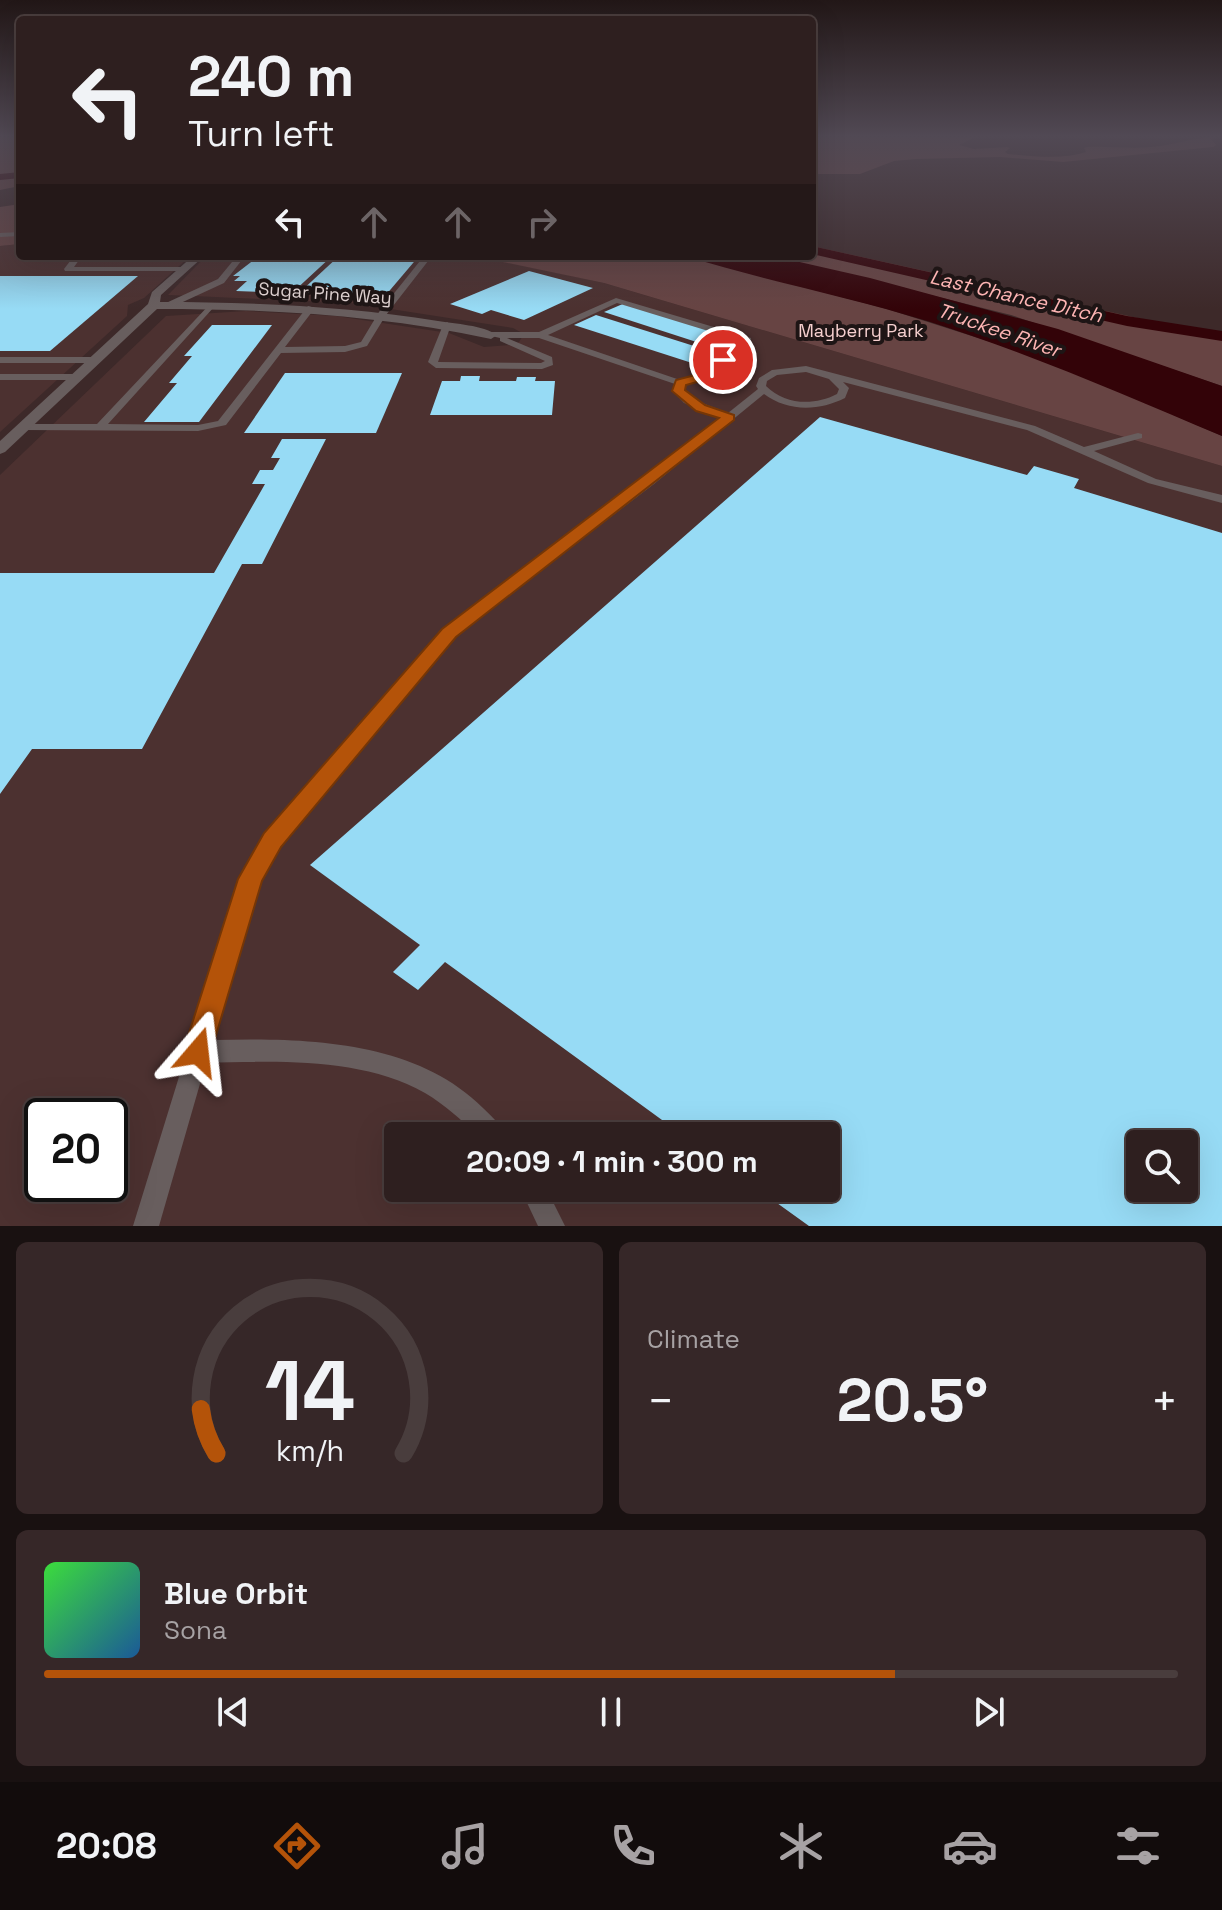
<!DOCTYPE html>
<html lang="en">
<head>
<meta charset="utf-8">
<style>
  :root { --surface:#2e1f1f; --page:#362728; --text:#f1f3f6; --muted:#a7a2a4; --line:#493d3d; --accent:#b45309 }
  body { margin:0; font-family:"Space Grotesk",sans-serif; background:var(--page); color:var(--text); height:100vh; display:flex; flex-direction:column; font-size:30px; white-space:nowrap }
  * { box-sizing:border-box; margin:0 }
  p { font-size:26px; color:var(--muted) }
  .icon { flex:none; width:44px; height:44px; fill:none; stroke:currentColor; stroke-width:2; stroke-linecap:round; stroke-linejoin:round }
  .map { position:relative; height:1226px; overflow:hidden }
  .details { display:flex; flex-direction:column; gap:16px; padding:16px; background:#191111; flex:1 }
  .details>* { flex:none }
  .top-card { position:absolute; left:16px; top:16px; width:800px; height:244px; border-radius:8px; box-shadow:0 8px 32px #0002,0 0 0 2px var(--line); background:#2e1f1f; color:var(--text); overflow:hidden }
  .fabs { position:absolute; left:1126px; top:1130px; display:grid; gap:16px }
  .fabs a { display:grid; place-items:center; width:72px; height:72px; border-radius:8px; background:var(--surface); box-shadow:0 8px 32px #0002,0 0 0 2px var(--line); font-size:40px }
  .speed { position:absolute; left:24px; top:1098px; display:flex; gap:16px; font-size:40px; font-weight:700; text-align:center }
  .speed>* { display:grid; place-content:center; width:104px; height:104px; border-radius:50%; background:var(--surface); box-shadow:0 8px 32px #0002,0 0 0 2px var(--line); line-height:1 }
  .speed .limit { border:4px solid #111; border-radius:12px; background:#fff; color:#111 }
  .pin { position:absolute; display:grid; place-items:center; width:68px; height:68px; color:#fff; margin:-34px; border:4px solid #fff; border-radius:50%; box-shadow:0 2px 8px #0007 }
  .me { position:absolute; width:88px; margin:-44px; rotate:17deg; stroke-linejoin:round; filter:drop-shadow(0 0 6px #0008) }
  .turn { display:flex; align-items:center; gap:28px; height:168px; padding:0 40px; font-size:36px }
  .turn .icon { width:104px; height:104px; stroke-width:2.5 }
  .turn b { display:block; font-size:56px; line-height:68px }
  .lanes { display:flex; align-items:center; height:76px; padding:0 40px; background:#0003; justify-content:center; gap:40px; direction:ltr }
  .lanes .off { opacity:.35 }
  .big { font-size:60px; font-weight:600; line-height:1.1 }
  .details .widget { flex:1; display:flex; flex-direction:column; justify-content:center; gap:12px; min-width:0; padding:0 28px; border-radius:12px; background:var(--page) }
  .details .dial { align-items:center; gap:0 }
  .dial svg { height:208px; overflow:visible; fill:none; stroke:var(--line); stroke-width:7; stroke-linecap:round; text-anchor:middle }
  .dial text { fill:var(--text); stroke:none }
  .song { display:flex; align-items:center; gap:24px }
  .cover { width:96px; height:96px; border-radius:12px; background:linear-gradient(135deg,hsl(120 70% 55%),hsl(210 70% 35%)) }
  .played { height:8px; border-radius:4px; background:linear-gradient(90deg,var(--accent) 75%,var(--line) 75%) }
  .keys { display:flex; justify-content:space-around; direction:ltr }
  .heat { display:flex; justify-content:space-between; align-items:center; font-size:44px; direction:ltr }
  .details .tiles { flex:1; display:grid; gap:16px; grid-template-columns:1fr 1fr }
  .widget:last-child { grid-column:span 2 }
  .trip { position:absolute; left:384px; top:1122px; width:456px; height:80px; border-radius:8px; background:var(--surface); box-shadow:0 8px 32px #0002,0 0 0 2px var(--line); font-weight:600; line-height:80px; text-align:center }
  .menu { display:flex; height:128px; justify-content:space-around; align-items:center; background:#120c0c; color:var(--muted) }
  .menu .icon { width:56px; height:56px }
  .menu .selected { color:var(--accent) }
  .menu b { font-size:36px; color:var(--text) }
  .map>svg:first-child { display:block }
  .built { fill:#4c3130; fill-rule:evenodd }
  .green { fill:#674443 }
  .water { fill:#330308 }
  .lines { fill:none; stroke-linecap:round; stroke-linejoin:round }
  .canal { fill:#330308; fill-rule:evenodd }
  .building { fill:#97dbf5; fill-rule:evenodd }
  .lane { fill:#685e5e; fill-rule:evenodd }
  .street { fill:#685e5e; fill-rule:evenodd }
  .route { fill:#b45309; stroke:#753606; stroke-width:2 }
  .labels { text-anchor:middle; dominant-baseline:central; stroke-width:8; stroke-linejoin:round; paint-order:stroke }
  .far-street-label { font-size:18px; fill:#ddd0cf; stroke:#1e1515 }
  .far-park-label { font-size:18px; fill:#f6d0cf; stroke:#1e1515 }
  .far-water-label { font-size:20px; font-style:italic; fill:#fdb4b3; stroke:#1e1515 }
</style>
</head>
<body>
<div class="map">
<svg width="1222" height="1226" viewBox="0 0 1222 1226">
  <rect width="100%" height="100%" fill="#3d2929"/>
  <g class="built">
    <path d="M20,244V256H190L144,298L128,305L127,316L0,432V246Z"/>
    <path d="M206,256H474L540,269L604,283L1222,466V1226H0V475L166,316L246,311L336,316L449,333L484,347L510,345L519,342L524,334L513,328L352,303L168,295ZM42,1116H110V1184H42ZM398,1136H826V1188H398ZM1140,1144H1184V1188H1140Z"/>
  </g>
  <g class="green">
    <path d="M0,137H20V186L0,190Z"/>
    <path d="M812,137H975L959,145L974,149L1007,147L1010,148L1005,152L1008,154C1034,156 1061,160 1086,152L1084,148L1087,147C1109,146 1130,149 1151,147C1177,145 1192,137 1217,137L1211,139L1216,145L1213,147L1063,162L1000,157L916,159L894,161L860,174H812Z"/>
    <path d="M20,204V244L0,246V207Z"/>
    <path d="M812,246L1151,321L1222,333V386L1011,315L773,256H812Z"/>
    <path d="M474,256H686L887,309L997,344L1073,371L1222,436V466L604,283Z"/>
  </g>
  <path class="water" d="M686,256H773L870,278L1058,329L1222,386V436C1124,395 1029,353 927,321C847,296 765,281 686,256Z"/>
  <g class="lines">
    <g class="canal">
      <path d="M20,172V178L0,180V174Z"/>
      <path d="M812,246L1127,316L1222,331V341L1127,326L812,254Z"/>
    </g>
  </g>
  <g class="building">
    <path d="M259,256H332L292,293L236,291L247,281H234L240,276H233Z"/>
    <path d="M339,256H419L385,296L299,293Z"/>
    <path d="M529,271L593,288L524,320L491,310L482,314L450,304Z"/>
    <path d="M0,276H138L50,351H0Z"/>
    <path d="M625,303L735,338L715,348L604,312Z"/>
    <path d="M596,315L713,352L692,363L574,325Z"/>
    <path d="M212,325H272L199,422H144L177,383H169L192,356H184Z"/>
    <path d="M285,373H402L376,433H244Z"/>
    <path d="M461,376H480L479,381H516L517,377H536L535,381H555L552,415H430L442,381H460Z"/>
    <path d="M820,417L1027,475L1034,466L1079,479L1074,488L1222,533V1226H809L756,1188H826V1136H684L445,962L418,990L393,972L420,945L310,865ZM1140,1144H1184V1188H1140Z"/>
    <path d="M282,439H326L262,564H242L142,749H32L0,794V573H214L265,484H252L260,470H273L280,458H271Z"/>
  </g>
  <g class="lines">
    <g class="lane">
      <path d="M20,232V236L0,237V233Z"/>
      <path d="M74,256H82L74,267H184L188,269L184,271H65L64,269Z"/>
      <path d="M237,256H245L224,283L172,307H166V303L218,279Z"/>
      <path d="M424,256H432L386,315L367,346L345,352L281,353L226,425L198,431L23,430L18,427L23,424H97L211,303L215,305L214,307L108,424L198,425L218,421L308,306L315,308L285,347L345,346L361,342L379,312Z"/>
      <path d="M616,298L751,338V342L703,379L684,385L683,390L692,399L728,413L758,389L756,386L759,378L772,370L806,366L1035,426L1084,447L1138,433L1142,434V438L1094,451L1156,479L1222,495V503L1148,483L1027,430L843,382L849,388L845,398C819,411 788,412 764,394L654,484L454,636L279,845L259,881L213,1040C303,1038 414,1039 483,1108C492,1117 501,1124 506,1136H477C461,1119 445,1105 425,1093C361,1057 277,1061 206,1063L159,1226H133L240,879L267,835L444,630L646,480L722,418L684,403L673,391L675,384L539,338H507L552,357L553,365L542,369L436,368L428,362L443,325L447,322L451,325L438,362L541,363L545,361L500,341V338L487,335L491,332H539ZM617,303L741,341L697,375L680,380L548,335ZM806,372L829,379L839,389L837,394C814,406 785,405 766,386L767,381L777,375Z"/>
      <path d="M0,357H95L100,360L95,363H0Z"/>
      <path d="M0,374H77L82,377L77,380H0Z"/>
      <path d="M520,1188H546L565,1226H538Z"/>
    </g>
    <path class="street" d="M193,256H204L161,295L160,302C253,302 346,306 438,321C455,324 483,325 497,335L491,339C380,315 270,309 157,309L5,452L0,454V441L148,304L152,292Z"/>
  </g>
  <linearGradient id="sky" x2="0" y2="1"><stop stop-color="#221717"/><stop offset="0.44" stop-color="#514954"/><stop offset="1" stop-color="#514954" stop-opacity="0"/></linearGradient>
  <rect width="1222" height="309" fill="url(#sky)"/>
  <path class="route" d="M719,358L729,360L704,380L686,385L685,390L705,405L734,415V420L456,637L281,847L262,881L208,1062L198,1066L188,1062L183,1052L238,879L264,833L442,629L719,418L696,411L672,391L676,380L695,375Z"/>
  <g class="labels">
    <g class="far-street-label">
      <text transform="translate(325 293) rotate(4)">Sugar Pine Way</text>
    </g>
    <g class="far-park-label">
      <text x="861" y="330">Mayberry Park</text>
    </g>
    <g class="far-water-label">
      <text transform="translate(1016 296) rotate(13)">Last Chance Ditch</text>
      <text transform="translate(999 330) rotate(19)">Truckee River</text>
    </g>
  </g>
</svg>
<div class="fabs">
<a><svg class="icon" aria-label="search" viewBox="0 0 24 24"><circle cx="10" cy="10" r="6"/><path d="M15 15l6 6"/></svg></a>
</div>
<div class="speed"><div class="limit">20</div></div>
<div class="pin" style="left:723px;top:360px;background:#d93025"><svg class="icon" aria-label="arrive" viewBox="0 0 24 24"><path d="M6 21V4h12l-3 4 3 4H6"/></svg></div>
<svg class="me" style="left:198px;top:1052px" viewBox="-20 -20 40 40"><path d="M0-17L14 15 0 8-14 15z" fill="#b45309" stroke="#fff" stroke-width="4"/></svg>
<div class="trip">20:09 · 1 min · 300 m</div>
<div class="top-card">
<div class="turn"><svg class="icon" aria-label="left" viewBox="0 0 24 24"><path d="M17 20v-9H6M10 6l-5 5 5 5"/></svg><div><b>240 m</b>Turn left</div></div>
<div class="lanes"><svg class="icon" aria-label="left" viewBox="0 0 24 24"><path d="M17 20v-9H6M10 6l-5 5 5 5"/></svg><svg class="icon off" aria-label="ahead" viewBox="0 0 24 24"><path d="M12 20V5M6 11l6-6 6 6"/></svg><svg class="icon off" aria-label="ahead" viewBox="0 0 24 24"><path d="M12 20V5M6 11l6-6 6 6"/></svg><svg class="icon off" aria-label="right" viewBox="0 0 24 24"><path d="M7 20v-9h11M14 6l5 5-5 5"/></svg></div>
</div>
</div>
<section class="details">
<div class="tiles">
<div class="widget dial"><svg viewBox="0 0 100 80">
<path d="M14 69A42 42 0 1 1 86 69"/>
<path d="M14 69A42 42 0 0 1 8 52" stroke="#b45309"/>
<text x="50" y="56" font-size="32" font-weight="700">14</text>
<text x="50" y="72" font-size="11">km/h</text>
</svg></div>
<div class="widget"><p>Climate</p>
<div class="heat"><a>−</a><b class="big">20.5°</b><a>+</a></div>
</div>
<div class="widget">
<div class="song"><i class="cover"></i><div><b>Blue Orbit</b><p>Sona</p></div></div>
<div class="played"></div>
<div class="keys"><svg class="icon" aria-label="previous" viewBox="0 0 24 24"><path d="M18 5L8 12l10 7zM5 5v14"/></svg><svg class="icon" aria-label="pause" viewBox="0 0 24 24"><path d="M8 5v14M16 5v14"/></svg><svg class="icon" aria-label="next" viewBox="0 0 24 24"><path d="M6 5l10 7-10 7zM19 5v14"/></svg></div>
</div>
</div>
</section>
<nav class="menu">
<b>20:08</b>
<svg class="icon selected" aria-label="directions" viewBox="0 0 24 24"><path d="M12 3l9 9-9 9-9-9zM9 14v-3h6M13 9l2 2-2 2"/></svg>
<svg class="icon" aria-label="music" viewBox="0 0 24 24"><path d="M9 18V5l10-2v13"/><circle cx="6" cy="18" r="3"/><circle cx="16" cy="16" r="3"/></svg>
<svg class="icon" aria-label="phone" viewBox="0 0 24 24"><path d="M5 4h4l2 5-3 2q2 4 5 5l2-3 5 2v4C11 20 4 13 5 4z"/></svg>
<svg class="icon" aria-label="climate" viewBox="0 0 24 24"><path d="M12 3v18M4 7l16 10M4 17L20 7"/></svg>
<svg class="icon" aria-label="car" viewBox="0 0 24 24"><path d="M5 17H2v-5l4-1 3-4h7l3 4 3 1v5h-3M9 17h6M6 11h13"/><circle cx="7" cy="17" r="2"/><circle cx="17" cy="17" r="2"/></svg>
<svg class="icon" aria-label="filters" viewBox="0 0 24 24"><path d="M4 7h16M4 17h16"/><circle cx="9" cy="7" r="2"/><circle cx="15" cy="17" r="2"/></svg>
</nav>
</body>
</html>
